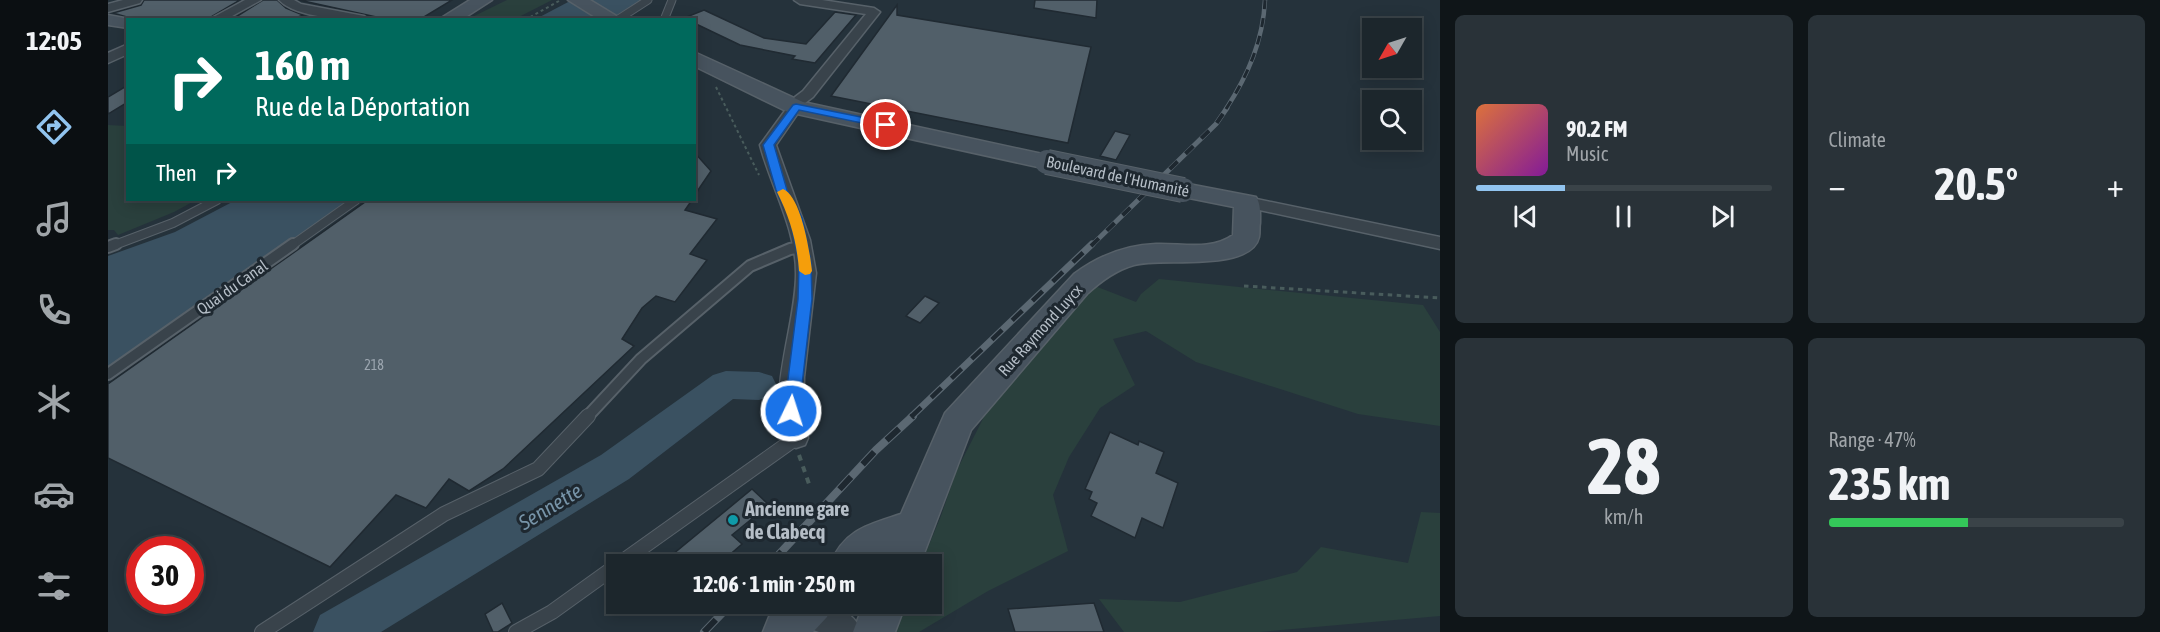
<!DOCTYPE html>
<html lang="en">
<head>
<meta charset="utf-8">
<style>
  :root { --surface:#1c262c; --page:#293238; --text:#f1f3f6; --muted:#a0a5a9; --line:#3a4348; --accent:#91c4ef }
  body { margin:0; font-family:"Asap Condensed",sans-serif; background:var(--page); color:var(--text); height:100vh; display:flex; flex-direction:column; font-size:22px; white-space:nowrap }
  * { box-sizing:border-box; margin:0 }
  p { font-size:20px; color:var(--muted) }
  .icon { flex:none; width:33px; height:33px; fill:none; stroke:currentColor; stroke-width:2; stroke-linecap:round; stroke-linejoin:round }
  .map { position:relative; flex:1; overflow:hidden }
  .drawer { display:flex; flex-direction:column; gap:15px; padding:15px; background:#0f1518; width:720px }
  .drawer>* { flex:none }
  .hud { position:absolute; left:18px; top:18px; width:570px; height:183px; border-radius:0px; box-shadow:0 3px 15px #0003,0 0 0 2px var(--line); background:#00695c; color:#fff; overflow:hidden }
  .needle { width:39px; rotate:231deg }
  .controls { position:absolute; left:1254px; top:18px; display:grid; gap:12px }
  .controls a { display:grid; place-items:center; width:60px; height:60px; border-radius:0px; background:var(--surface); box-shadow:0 3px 15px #0003,0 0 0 2px var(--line); font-size:30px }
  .speed { position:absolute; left:18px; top:536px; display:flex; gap:12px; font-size:30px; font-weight:700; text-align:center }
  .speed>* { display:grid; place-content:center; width:78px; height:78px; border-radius:50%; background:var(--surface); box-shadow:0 3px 15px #0003,0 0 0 2px var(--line); line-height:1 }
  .speed .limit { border:9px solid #d22; background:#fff; color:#111 }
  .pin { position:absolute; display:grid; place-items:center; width:51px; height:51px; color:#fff; margin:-26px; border:3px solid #fff; border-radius:50%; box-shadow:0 2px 6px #0007 }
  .me { position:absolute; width:66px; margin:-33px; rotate:4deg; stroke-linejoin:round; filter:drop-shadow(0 0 4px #0008) }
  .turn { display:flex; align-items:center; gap:21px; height:126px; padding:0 30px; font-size:27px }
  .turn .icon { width:78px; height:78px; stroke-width:2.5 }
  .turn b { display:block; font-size:42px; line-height:51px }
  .then { display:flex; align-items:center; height:57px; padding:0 30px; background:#0003; gap:12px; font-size:22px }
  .big { font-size:45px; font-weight:700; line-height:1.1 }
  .drawer .card { flex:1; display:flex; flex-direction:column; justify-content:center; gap:9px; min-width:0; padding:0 21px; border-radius:9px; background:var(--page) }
  .drawer .dial { align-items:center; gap:0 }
  .dial b { font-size:78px; line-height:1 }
  .song { display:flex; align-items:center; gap:18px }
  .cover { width:72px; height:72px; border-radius:9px; background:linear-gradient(135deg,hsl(20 70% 55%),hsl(290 70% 35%)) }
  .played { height:6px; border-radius:3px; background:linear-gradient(90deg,var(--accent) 30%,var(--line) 30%) }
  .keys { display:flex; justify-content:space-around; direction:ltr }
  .heat { display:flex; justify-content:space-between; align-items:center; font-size:33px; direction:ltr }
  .charge { height:9px; border-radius:4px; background:linear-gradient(90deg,#34c759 47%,var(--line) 0) }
  .drawer .tiles { flex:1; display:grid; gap:15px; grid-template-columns:repeat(2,1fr) }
  .trip { position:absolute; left:498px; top:554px; width:336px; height:60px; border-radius:0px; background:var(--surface); box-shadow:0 3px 15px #0003,0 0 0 2px var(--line); font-weight:700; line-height:60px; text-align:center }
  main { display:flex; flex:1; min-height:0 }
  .tabs { display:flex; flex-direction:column; width:108px; justify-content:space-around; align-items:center; background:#0b0f12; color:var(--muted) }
  .tabs .icon { width:42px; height:42px }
  .tabs .current { color:var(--accent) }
  .tabs b { font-size:27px; color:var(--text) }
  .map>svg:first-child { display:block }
  .green { fill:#2a403d }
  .water { fill:#3a5161 }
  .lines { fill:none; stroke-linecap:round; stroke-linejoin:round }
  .river { fill:#3a5161; fill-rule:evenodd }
  .building { fill:#515f69; stroke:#202a32; stroke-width:1.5 }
  .lane-far3-casing { stroke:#576169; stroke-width:9 }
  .lane-far2-casing { stroke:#576169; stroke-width:10 }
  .lane-far1-casing { stroke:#576169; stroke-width:14 }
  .lane-casing { stroke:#576169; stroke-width:16 }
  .street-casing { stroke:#576169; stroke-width:3 }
  .secondary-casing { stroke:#576169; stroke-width:3 }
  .path-far2 { stroke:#495c5c; stroke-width:2; stroke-dasharray:3 3; stroke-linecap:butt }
  .path-far1 { stroke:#495c5c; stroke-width:3; stroke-dasharray:4.5 4.5; stroke-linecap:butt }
  .path { stroke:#495c5c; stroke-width:4; stroke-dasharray:6 6; stroke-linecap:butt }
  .lane-far3 { stroke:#39434b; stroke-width:7 }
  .lane-far2 { stroke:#39434b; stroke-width:8 }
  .lane-far1 { stroke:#39434b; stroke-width:10 }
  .lane { stroke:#39434b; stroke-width:14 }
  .street { fill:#39434b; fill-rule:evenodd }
  .secondary { fill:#47535e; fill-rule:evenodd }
  .rail-far3-casing { stroke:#5b6872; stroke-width:4.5 }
  .rail-far2-casing { stroke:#5b6872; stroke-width:5 }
  .rail-far1-casing { stroke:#5b6872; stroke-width:7 }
  .rail-casing { stroke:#5b6872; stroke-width:8 }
  .rail-far3 { stroke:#1e2830; stroke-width:3; stroke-dasharray:9; stroke-linecap:butt }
  .rail-far2 { stroke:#1e2830; stroke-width:4; stroke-dasharray:11; stroke-linecap:butt }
  .rail-far1 { stroke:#1e2830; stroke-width:4.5; stroke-dasharray:14; stroke-linecap:butt }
  .rail { stroke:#1e2830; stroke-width:6; stroke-dasharray:17; stroke-linecap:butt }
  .secondary-bridge-casing { stroke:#576169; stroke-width:26; stroke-linecap:butt }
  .secondary-bridge { stroke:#47535e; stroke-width:24 }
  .route { fill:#1a73e8; stroke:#114b97; stroke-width:1.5 }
  .slow { fill:#f59e0b }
  .culture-dot { fill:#0f9aa8; stroke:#1e2830; stroke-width:2 }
  .labels { text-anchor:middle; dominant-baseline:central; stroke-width:6; stroke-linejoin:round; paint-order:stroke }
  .number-label { font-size:14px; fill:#9ca6b0 }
  .street-label { font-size:16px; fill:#b5bec7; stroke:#1e2830 }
  .near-poi-label { font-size:20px; font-weight:bold; fill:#b5bec7; stroke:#1e2830; text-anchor:start }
  .near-water-label { font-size:21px; font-style:italic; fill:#7794a8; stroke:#1e2830 }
</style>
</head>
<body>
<main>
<nav class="tabs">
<b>12:05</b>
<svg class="icon current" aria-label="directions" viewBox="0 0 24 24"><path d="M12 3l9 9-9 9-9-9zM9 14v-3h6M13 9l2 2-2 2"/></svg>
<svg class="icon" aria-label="music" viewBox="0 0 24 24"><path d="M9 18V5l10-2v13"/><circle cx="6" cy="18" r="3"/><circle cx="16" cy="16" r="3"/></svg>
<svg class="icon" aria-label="phone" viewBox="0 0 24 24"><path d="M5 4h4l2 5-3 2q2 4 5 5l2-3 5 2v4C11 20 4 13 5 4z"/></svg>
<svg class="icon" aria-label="climate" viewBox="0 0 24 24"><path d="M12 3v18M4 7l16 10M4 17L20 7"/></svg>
<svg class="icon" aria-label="car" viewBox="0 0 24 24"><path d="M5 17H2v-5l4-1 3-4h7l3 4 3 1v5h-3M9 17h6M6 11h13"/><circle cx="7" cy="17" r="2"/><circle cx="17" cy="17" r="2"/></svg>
<svg class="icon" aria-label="filters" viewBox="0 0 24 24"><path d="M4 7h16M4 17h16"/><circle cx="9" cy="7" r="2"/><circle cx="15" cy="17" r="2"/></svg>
</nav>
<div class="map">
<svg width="1332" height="632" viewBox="0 0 1332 632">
  <rect width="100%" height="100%" fill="#25323b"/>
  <g class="green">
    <path d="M399,0H444L407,19H360Z"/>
    <path d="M0,125L19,126L20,200H88L66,212L10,235L6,230H0Z"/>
    <path d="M1051,279L1315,305L1332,332V426L1250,414L1088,362L1038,331L1005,339L1027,385L992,408L961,457L945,495L960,551L880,591L811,632H785L797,603H824V564H813L833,516L848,472L882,405L987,286L1028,302L1033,294Z"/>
    <path d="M1313,512L1332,513V616L1152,632H1016L991,599L1072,602L1189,572L1213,547L1300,563Z"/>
  </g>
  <g class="water">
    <path d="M464,0H534L504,19L426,20Z"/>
    <path d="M128,200H242L0,368V256L67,232Z"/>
  </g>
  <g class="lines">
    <path class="river" d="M618,371L651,372L664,376L669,386L664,396L651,400L625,399L521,479L273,632H205L212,615L493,455L605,375Z"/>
  </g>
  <g class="building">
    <path d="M36,0H132L98,20H29L5,13L33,5Z"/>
    <path d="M155,0H169L178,8L195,15L183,20H123Z"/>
    <path d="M191,0H344L311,20H282Z"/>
    <path d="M927,0H989L988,18L926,8Z"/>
    <path d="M789,5V15L983,47L960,143L723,96Z"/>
    <path d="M596,10L656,38L698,44L727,12L748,15L707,63L684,59L687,56L632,45L586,23V20L576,18Z"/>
    <path d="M20,85V102L0,114V97Z"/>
    <path d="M1007,131L1022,135L1008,160L992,156Z"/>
    <path d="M586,152L603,171L586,196Z"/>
    <path d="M260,200H584L577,210L609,219L582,254L599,260L567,302L548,296L534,308L514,339L526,346L395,469L361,491L341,479L318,508L288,495L222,567L0,458V384Z"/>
    <path d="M817,296L831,303L812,323L798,316Z"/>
    <path d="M1002,432L1030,445L1031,441L1056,452L1048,473L1070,483L1055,528L1034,518L1027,538L983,516L989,503L981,499L984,492L977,489Z"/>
    <path d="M644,489L661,505L624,535L634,544L611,564H606L599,556L590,564H553Z"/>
    <path d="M394,603L404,623L390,632H385L377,614Z"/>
    <path d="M986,603L996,632H907L900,609Z"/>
  </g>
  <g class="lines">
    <defs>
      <g id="lane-far3">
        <path d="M509,20L540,0"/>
        <path d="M556,20L564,0"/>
      </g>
      <g id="lane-far2">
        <path d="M4,246L65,223L109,200"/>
        <path d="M183,246L248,200"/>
      </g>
      <g id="lane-far1">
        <path d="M0,247L8,244"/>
        <path d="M0,374L185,244"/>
        <path d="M479,417L533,359L642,266L682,249L695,247"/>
      </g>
      <g id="lane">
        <path d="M511,564L688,438"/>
        <path d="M154,632L336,514L430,469L480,416"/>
        <path d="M408,632L444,612L508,566"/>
      </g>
      <g id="street">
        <path d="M15,0H34L32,3L0,12V4Z"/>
        <path d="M137,0H153L117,20H100Z"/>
        <path d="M171,0H186L193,4L256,16L262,20C238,20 188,18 171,0Z"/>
        <path d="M686,0H714L766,8L772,12L705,97L697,103L668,145L702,240L708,273L696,377V418L700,438L697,445L688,448L679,445C656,400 689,323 688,273C688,228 663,187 652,145L687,97L695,91L758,14L692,4Z"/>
        <path d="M20,44V54L0,63V53Z"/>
        <path d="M1139,197L1332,237V249L1133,206L1130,202L1133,198Z"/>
        <path d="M684,603C712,603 742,603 754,632H711L685,623L680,613Z"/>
      </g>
      <g id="secondary">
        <path d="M362,0H384L353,20H330Z"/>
        <path d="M460,0H482L515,20H492Z"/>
        <path d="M0,15L27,20H20V28L0,25Z"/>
        <path d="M586,52L695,102L939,155L947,157L951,162L947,167L939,169L680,112L586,66Z"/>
        <path d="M1075,183L1148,197C1153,204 1152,214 1152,223C1151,227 1152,233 1151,237C1143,273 1052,257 1026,265C1008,270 993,281 979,294L863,430L812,564H772L775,556L768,564H722C737,529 760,525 793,514L837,413L966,274C990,256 1018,245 1048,244C1074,243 1103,251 1125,235L1126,207L1066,195L1063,190L1066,185Z"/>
        <path d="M675,603H725L719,617L705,632H655L661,617Z"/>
        <path d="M756,603H798L787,632H745Z"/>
      </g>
    </defs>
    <use href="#lane-far3" class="lane-far3-casing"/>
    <use href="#lane-far2" class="lane-far2-casing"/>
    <use href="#lane-far1" class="lane-far1-casing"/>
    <use href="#lane" class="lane-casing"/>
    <use href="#street" class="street-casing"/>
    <use href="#secondary" class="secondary-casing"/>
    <g class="path-far2">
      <path d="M417,20L451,1"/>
      <path d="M608,87L651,175"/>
    </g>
    <path class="path-far1" d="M1136,286L1332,298"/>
    <path class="path" d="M691,455L701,484"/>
    <use href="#lane-far3" class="lane-far3"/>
    <use href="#lane-far2" class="lane-far2"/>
    <use href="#lane-far1" class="lane-far1"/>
    <use href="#lane" class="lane"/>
    <use href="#street" class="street"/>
    <use href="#secondary" class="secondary"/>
    <defs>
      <path id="rail-far3" d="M1118,109C1140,75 1155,41 1157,0"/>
      <path id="rail-far2" d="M983,246L1108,124L1119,108"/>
      <path id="rail-far1" d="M803,417L984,244"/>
      <g id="rail">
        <path d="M662,564L768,450L805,416"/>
        <path d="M596,632L624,603"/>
      </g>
    </defs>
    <use href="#rail-far3" class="rail-far3-casing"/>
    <use href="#rail-far2" class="rail-far2-casing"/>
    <use href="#rail-far1" class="rail-far1-casing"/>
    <use href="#rail" class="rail-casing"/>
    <use href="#rail-far3" class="rail-far3"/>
    <use href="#rail-far2" class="rail-far2"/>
    <use href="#rail-far1" class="rail-far1"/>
    <use href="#rail" class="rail"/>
    <defs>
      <path id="secondary-bridge" d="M939,162L1075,190"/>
    </defs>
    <use href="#secondary-bridge" class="secondary-bridge-casing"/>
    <use href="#secondary-bridge" class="secondary-bridge"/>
  </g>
  <path class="route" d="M688,104L778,122L783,125L778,128L691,110L666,145L679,190L694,218L703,263L704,299L691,411L689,416L683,417L678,416L676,411L690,299L691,263L682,218L668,190L655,145L685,105Z"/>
  <path class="slow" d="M675,189C693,196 702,252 704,271L702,274L697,275L691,271C689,242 682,218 669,192Z"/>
  <circle class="culture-dot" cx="625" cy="520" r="6"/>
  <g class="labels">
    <g class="number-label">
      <text x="266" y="365">218</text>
    </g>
    <g class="street-label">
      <text transform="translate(1010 176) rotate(12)">Boulevard de l'Humanité</text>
      <text transform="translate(124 287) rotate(-35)">Quai du Canal</text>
      <text transform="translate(932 330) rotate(-48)">Rue Raymond Luycx</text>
    </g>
    <g class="near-poi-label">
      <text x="637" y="508">Ancienne gare<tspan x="637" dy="23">de Clabecq</tspan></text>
    </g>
    <g class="near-water-label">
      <text transform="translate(442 506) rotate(-31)">Sennette</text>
    </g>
  </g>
</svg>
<div class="controls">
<a><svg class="needle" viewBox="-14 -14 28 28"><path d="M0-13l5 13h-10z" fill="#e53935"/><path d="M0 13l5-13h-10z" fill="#a0a5a9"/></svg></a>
<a><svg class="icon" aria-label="search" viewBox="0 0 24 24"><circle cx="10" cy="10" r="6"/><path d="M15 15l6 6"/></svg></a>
</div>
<div class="speed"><div class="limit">30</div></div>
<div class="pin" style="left:778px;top:125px;background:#d93025"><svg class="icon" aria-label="arrive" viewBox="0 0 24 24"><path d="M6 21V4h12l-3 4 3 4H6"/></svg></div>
<svg class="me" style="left:683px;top:411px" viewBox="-20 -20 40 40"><circle r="17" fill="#1a73e8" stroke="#fff" stroke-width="3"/><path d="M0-11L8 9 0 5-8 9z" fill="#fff"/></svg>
<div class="trip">12:06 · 1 min · 250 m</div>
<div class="hud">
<div class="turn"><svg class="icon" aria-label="right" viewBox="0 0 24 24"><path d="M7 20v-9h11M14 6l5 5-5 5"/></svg><div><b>160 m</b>Rue de la Déportation</div></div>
<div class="then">Then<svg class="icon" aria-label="right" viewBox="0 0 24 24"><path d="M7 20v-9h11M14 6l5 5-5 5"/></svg></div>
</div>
</div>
<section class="drawer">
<div class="tiles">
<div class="card">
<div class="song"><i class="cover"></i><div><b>90.2 FM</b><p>Music</p></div></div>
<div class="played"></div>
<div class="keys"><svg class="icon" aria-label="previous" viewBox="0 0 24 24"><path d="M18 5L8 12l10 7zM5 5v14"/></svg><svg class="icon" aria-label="pause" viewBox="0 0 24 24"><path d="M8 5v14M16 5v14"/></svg><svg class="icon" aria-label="next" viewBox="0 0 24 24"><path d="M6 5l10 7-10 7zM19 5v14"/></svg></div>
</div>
<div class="card"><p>Climate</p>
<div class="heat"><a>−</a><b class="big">20.5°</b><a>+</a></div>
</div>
<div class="card dial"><b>28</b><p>km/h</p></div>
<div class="card"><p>Range · 47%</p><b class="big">235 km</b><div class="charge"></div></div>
</div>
</section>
</main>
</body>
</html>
